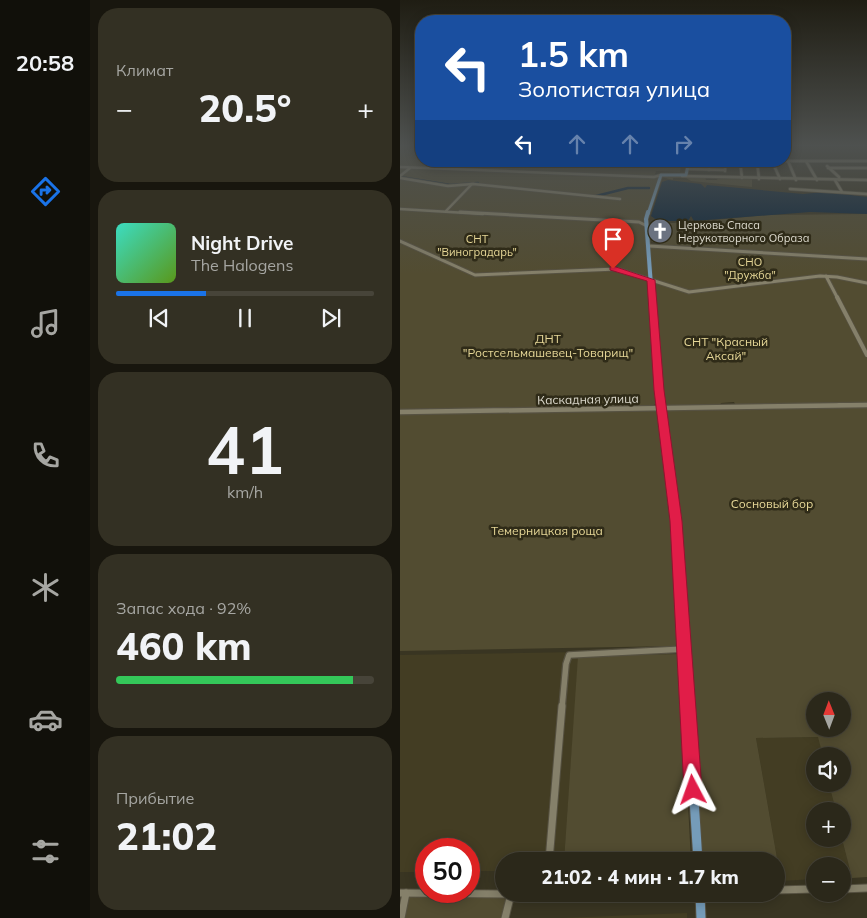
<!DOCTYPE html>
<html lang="ru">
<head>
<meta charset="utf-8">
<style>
  :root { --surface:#2b281a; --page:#333023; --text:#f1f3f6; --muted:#a6a6a2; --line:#474439; --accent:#1a73e8 }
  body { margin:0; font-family:Mulish,sans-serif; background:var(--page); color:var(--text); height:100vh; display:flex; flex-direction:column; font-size:19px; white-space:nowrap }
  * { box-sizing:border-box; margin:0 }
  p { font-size:16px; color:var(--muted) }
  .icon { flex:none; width:28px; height:28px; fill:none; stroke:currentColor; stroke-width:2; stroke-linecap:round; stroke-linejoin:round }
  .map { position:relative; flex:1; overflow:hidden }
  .panel { display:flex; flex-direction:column; gap:8px; padding:8px; background:#18160e; width:310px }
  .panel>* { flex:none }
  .hud { position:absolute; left:15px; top:15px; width:376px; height:152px; border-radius:20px; box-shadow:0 2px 12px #0003,0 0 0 1px var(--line); background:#1a4fa0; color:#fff; overflow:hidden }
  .needle { width:32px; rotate:359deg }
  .tools { position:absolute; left:406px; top:692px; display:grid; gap:10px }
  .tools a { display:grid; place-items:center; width:45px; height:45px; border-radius:50%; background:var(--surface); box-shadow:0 2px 12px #0003,0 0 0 1px var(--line); font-size:25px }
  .speed { position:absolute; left:15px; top:838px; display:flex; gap:10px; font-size:25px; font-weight:700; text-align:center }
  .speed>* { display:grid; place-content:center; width:65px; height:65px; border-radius:50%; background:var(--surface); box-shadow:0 2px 12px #0003,0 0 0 1px var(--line); line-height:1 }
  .speed .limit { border:8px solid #d22; background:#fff; color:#111 }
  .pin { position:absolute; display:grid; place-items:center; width:42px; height:42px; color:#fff; margin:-51px -21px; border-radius:50% 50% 50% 0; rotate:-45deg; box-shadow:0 0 5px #0007 }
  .pin .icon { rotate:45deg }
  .me { position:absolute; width:55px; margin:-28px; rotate:356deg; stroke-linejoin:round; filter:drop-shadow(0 0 4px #0008) }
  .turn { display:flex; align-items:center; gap:18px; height:105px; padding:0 20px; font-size:22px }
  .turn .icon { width:65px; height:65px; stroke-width:2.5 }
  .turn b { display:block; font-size:35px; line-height:42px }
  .lanes { display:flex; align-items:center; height:48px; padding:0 20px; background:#0003; justify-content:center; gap:25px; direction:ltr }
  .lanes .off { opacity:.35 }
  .big { font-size:38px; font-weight:800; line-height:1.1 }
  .panel .card { flex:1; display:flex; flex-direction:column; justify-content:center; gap:8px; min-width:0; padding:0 18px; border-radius:20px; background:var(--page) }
  .panel .dial { align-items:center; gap:0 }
  .dial b { font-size:65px; line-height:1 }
  .song { display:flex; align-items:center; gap:15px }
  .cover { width:60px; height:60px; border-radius:8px; background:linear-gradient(135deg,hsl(170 70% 55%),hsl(90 70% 35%)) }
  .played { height:5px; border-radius:2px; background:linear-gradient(90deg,var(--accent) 35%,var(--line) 35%) }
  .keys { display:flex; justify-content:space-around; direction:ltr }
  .heat { display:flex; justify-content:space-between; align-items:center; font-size:28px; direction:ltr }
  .charge { height:8px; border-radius:4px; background:linear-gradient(90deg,#34c759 92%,var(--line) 0) }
  .trip { position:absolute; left:95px; top:852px; width:290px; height:50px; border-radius:25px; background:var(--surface); box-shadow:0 2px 12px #0003,0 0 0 1px var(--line); font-weight:800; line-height:50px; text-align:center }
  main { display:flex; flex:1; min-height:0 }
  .tabs { display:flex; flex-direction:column; width:90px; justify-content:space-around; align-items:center; background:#11100a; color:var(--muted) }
  .tabs .icon { width:35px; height:35px }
  .tabs .current { color:var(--accent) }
  .tabs b { font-size:22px; color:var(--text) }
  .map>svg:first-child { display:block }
  .built { fill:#433d23 }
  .green { fill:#524c31; fill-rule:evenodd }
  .water { fill:#0b253c }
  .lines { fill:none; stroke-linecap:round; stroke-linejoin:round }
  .river { stroke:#0b253c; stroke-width:2.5 }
  .minor-far5-casing { stroke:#565141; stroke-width:4 }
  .minor-far4-casing { stroke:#565141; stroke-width:5 }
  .minor-far3-casing { stroke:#565141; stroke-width:5.5 }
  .minor-far2-casing { stroke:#565141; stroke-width:7 }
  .minor-far1-casing { stroke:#565141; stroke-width:8 }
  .minor-casing { stroke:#565141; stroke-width:9 }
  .major-far5-casing { stroke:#565141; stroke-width:4.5 }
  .major-far4-casing { stroke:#565141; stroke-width:5.5 }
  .major-far3-casing { stroke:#565141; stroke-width:6 }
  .major-far2-casing { stroke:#565141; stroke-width:8 }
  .major-far1-casing { stroke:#565141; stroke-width:9 }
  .major-casing { stroke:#565141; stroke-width:11 }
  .minor-far5 { stroke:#85806a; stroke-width:2.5 }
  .minor-far4 { stroke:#85806a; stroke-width:3 }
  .minor-far3 { stroke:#85806a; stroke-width:4 }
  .minor-far2 { stroke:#85806a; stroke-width:4.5 }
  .minor-far1 { stroke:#85806a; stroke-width:5.5 }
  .minor { stroke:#85806a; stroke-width:7 }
  .major-far5 { stroke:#759cb9; stroke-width:3 }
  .major-far4 { stroke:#759cb9; stroke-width:4 }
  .major-far3 { stroke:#759cb9; stroke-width:4.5 }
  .major-far2 { stroke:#759cb9; stroke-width:5.5 }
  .major-far1 { stroke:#759cb9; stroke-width:7 }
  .major { stroke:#759cb9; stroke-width:9 }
  .route { fill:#e11d48; stroke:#92132f }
  .labels { text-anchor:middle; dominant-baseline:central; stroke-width:5; stroke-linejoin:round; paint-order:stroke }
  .far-poi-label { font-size:11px; fill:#dedbcf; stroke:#2f2b18; text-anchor:start }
  .far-park-label { font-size:11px; fill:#e6d797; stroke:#2f2b18 }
  .park-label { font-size:12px; fill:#e6d797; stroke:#2f2b18 }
  .street-label { font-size:12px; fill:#dedbcf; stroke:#2f2b18 }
</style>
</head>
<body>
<main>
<nav class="tabs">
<b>20:58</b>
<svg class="icon current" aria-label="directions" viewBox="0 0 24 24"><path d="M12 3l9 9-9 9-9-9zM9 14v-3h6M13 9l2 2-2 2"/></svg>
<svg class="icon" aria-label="music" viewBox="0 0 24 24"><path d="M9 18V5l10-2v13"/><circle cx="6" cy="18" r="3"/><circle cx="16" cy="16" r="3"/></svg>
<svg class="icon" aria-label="phone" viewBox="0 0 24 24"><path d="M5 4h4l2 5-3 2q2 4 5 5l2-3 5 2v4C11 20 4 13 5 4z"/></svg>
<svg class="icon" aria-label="climate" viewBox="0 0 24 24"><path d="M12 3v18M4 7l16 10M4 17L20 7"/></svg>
<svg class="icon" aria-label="car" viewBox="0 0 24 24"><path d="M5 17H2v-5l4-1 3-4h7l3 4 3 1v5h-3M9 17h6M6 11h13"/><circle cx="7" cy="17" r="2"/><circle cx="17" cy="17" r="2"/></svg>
<svg class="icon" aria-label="filters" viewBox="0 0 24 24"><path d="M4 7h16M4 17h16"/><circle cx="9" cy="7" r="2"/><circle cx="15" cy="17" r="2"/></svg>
</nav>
<section class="panel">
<div class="card"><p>Климат</p>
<div class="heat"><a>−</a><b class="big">20.5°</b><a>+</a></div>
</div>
<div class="card">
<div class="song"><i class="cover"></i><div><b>Night Drive</b><p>The Halogens</p></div></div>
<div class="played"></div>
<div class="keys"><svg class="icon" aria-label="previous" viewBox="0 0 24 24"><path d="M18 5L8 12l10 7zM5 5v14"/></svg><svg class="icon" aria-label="pause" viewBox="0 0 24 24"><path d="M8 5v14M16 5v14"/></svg><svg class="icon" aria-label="next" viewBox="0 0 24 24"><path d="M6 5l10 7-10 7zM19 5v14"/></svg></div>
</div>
<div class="card dial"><b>41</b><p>km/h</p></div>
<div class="card"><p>Запас хода · 92%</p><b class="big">460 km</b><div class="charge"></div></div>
<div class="card"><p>Прибытие</p><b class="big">21:02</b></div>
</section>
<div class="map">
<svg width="467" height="918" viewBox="0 0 467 918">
  <rect width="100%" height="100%" fill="#393522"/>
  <g class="built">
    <path d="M179,652L164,861H104V871H69V849H26V872H0V655Z"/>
    <path d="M419,737L423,756H415V784H429L436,811H415V839H442L452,878H443L442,866H415V879L381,881L356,738Z"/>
    <path d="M287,913V918H161Z"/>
  </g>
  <g class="green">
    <path d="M0,145H21V161H282L280,172L256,171L254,177H245L259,178L246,215L250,280H254L252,279L249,246H260V243L252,242L250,231L256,230V228H251V224L293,222L367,215L467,214V405L336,406L334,402L321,403L320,406L264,407L259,402L252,406L0,409Z"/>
    <path d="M263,176L305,177L306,180H317L318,178L352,179V187L291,181L286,178H273V180L262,177Z"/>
    <path d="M467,406V877L452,878L442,839V811H436L429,784H442V756H423L418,737L356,738L381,881H376V861H303L275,492L271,453L263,412L266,410ZM415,701H442V729H415Z"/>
    <path d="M254,409L259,412C276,486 277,565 282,641L275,646L0,651V413Z"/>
    <path d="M280,654L291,861H164L178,656Z"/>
    <path d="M5,895L108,896L102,918H0Z"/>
  </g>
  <path class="water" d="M268,180L301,184L305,188L307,185L403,194L425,192L467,197V214L410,212L294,221L291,216L288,221H263L262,223L254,224L258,221L251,216L262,182Z"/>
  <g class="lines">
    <g class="river">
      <path d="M0,177L50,185L78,183"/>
      <path d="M196,196L228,188H249"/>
    </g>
    <defs>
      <g id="minor-far5">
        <path d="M309,161V170"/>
        <path d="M325,161V171"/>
        <path d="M340,161L342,178"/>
        <path d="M357,161L359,179"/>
        <path d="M372,161L380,179"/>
        <path d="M385,161H467"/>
        <path d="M388,161L396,180"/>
        <path d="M406,161L417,180"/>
        <path d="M427,166L439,177V180"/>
        <path d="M0,167L254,177L261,175"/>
        <path d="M428,168H467"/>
        <path d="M288,169L325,170"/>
        <path d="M0,176L10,168"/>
        <path d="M282,176L467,180"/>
        <path d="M0,178L48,186L73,184L220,199"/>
        <path d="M435,180L442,192"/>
        <path d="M390,189L467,194"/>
        <path d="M0,209L83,214"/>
        <path d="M46,211L72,184"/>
      </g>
      <g id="minor-far4">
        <path d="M60,212L239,222L247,226"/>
        <path d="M0,241L75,275L217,269L289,292L420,276L437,277L467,283"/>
        <path d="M249,246L467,259"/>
        <path d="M426,276L438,299"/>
      </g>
      <g id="minor-far3">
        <path d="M437,297L467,355"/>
        <path d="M439,405H467"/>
      </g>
      <path id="minor-far2" d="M0,412L467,405"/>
      <path id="minor-far1" d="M162,708L166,664L169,655L285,649"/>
      <g id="minor">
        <path d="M149,861L162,706"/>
        <path d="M442,889L467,888"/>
        <path d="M376,890L415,889"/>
        <path d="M0,893L104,894"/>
        <path d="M1,918L6,893"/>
        <path d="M105,918L111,894"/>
      </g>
      <path id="major-far5" d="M248,214L261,175H286L289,161"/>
      <path id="major-far4" d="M248,212L246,219L252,299"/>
      <path id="major-far3" d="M252,297L261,405"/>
      <path id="major-far2" d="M261,404L277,539"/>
      <path id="major-far1" d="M277,538L288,708"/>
      <g id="major">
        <path d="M288,706L298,861"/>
        <path d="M300,894L301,918"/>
      </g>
    </defs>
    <use href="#minor-far5" class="minor-far5-casing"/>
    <use href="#minor-far4" class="minor-far4-casing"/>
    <use href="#minor-far3" class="minor-far3-casing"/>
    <use href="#minor-far2" class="minor-far2-casing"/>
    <use href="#minor-far1" class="minor-far1-casing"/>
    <use href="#minor" class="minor-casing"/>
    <use href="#major-far5" class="major-far5-casing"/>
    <use href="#major-far4" class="major-far4-casing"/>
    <use href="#major-far3" class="major-far3-casing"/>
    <use href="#major-far2" class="major-far2-casing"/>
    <use href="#major-far1" class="major-far1-casing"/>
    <use href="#major" class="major-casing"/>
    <use href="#minor-far5" class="minor-far5"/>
    <use href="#minor-far4" class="minor-far4"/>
    <use href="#minor-far3" class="minor-far3"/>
    <use href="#minor-far2" class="minor-far2"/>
    <use href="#minor-far1" class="minor-far1"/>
    <use href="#minor" class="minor"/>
    <use href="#major-far5" class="major-far5"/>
    <use href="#major-far4" class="major-far4"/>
    <use href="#major-far3" class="major-far3"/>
    <use href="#major-far2" class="major-far2"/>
    <use href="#major-far1" class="major-far1"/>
    <use href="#major" class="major"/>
  </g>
  <linearGradient id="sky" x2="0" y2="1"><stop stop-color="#1f1d13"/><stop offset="0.53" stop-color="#4e514f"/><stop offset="1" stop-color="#4e514f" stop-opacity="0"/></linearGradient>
  <rect width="467" height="274" fill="url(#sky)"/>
  <path class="route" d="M213,266L255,280L264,390L282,521L302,790L299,797L293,799L286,797L284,790L270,521L254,390L247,281L210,270V267Z"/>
  <defs>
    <symbol id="church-disc" viewBox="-11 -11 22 22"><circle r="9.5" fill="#6b7280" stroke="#2f2b18"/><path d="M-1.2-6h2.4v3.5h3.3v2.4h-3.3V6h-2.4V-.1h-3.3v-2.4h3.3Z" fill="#fff"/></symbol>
  </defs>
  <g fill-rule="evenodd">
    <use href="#church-disc" x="246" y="217" width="28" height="28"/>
  </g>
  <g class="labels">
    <g class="far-poi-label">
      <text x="278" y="225">Церковь Спаса<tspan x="278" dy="13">Нерукотворного Образа</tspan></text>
    </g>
    <g class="far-park-label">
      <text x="77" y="239">СНТ<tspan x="77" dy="13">"Виноградарь"</tspan></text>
      <text x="350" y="262">СНО<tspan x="350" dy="13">"Дружба"</tspan></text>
    </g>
    <g class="park-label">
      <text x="148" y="338">ДНТ<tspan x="148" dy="14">"Ростсельмашевец-Товарищ"</tspan></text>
      <text x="326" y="341">СНТ "Красный<tspan x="326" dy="14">Аксай"</tspan></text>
      <text x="372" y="503">Сосновый бор</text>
      <text x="147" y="530">Темерницкая роща</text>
    </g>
    <g class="street-label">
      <text transform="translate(188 399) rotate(-1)">Каскадная улица</text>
    </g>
  </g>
</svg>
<div class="tools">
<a><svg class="needle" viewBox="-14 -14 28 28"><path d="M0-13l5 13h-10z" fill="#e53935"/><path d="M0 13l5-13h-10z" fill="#a6a6a2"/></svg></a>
<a><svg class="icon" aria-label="sound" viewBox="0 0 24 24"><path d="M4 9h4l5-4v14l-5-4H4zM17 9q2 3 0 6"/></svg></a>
<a>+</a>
<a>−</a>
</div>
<div class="speed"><div class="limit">50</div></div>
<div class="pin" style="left:213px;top:269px;background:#d93025"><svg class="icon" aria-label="arrive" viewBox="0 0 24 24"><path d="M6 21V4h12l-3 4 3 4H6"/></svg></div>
<svg class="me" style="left:293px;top:790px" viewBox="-20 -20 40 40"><path d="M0-17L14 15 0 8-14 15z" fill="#e11d48" stroke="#fff" stroke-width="4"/></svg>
<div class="trip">21:02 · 4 мин · 1.7 km</div>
<div class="hud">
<div class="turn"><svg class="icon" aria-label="left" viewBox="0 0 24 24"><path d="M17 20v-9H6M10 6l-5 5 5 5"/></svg><div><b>1.5 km</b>Золотистая улица</div></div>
<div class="lanes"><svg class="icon" aria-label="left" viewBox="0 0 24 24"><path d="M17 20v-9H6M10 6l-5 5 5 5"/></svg><svg class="icon off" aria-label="ahead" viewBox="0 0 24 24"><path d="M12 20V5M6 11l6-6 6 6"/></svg><svg class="icon off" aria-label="ahead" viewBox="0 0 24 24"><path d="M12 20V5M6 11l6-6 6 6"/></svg><svg class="icon off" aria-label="right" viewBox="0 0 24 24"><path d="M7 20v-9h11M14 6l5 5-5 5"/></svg></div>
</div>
</div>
</main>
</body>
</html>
